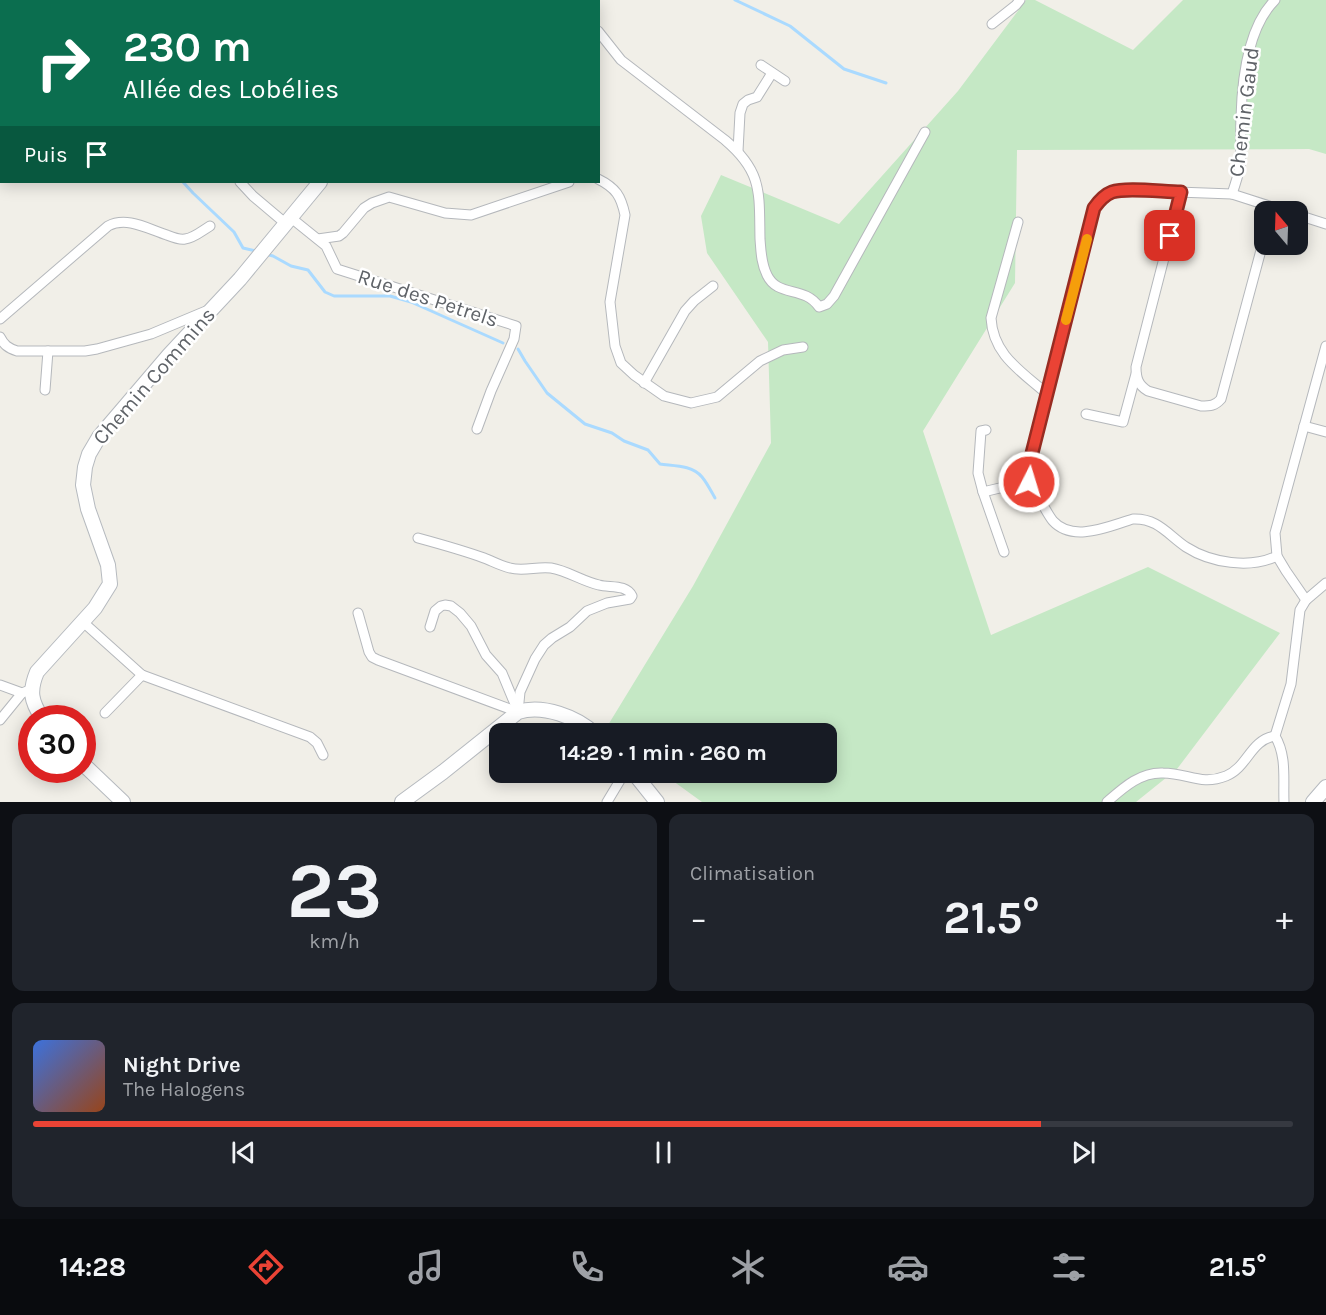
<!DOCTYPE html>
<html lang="fr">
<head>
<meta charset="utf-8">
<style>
  :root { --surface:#171b24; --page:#20242c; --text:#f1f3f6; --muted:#9ea1a6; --line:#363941; --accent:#ea4335 }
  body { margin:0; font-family:Karla,sans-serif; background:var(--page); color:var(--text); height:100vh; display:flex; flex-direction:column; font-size:22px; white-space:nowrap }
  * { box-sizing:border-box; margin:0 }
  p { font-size:20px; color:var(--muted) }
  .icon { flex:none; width:33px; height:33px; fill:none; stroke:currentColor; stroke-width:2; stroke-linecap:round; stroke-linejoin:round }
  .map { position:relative; height:802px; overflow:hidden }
  .panel { display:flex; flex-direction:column; gap:12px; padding:12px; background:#0d0f14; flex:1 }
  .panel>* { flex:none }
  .hud { position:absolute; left:0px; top:0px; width:600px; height:183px; box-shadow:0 3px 15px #0003; background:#0b6e4f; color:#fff; overflow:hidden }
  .needle { width:39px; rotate:341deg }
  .controls { position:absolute; left:1254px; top:201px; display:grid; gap:12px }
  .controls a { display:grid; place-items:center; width:54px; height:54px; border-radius:12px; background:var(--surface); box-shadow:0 3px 15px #0003; font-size:30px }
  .speed { position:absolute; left:18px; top:705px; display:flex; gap:12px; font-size:30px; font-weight:700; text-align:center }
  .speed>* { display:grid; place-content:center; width:78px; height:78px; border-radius:50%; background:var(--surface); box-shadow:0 3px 15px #0003; line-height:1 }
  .speed .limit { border:9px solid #d22; background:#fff; color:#111 }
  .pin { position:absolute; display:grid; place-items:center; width:51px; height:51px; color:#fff; margin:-26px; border-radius:12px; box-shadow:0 3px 9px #0006 }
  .me { position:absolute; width:66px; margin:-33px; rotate:5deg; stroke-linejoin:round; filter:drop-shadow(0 0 4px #0008) }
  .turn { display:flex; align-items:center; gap:21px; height:126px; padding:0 24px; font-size:27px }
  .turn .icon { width:78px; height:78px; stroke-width:2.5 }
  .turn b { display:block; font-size:42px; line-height:51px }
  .then { display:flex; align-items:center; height:57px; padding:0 24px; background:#0003; gap:12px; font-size:22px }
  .big { font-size:45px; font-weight:700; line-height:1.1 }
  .panel .card { flex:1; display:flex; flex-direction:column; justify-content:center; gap:9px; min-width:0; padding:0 21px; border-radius:12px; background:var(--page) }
  .panel .dial { align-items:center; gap:0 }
  .dial b { font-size:78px; line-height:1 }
  .song { display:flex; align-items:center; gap:18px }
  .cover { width:72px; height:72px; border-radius:9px; background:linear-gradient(135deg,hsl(220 70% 55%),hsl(20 70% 35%)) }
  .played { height:6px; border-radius:3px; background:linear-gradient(90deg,var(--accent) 80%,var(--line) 80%) }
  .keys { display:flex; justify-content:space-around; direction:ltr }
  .heat { display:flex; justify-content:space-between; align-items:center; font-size:33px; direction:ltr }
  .panel .tiles { flex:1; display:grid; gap:12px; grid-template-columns:1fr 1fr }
  .card:last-child { grid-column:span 2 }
  .trip { position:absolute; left:489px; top:723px; width:348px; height:60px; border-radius:12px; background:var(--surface); box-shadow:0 3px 15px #0003; font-weight:700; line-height:60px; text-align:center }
  .dock { display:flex; height:96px; justify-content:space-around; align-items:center; background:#090b0e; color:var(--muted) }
  .dock .icon { width:42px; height:42px }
  .dock .active { color:var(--accent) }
  .dock b { font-size:27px; color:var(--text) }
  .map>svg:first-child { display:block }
  .green { fill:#c5e8c5 }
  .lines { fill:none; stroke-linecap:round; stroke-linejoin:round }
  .stream { stroke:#aadaff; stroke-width:3 }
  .street-casing { stroke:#b5b8bc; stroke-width:11 }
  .secondary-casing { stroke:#b6babf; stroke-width:16 }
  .street { stroke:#fff; stroke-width:9 }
  .secondary { stroke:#fff; stroke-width:14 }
  .route-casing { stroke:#982c22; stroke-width:15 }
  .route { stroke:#ea4335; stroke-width:10 }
  .slow { stroke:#f59e0b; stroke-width:10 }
  .labels { text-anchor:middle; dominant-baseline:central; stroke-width:5; stroke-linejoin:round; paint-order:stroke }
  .street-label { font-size:21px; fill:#5f6368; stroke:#fff }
</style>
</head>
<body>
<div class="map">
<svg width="1326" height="802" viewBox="0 0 1326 802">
  <rect width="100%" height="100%" fill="#f1efe8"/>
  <path class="green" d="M1026,0H1035L1133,50L1183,0H1326V154L1309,149L1017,150L1015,283L923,431L991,635L1148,567L1280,633L1177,769L1136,802H702L662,773L826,772V734H609L605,730L693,586L771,443L768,342L707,253L701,216L721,175L839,224L958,91Z"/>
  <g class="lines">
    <g class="stream">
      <path d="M735,0L790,26L844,69L886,83"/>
      <path d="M0,46L2,48"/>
      <path d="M183,182L193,193L234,232L243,248L256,251"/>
      <path d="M265,254L273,256L291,266L308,270L325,292L334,296H390L411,302L503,343"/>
      <path d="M518,349L525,361L547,393L585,424L612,433L624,441L648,450L660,464C674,466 692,465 702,477C707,483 711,491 715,498"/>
    </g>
    <defs>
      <g id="street">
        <path d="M63,0L64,2"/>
        <path d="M311,0V2"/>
        <path d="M579,0V2"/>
        <path d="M117,2L119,0"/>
        <path d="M568,2L569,0"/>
        <path d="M992,24L1016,5L1020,0"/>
        <path d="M598,31L621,60L725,140C763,172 759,193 760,239C761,251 761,263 767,275C778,298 804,285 819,307L827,304L834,296L925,132"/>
        <path d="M761,65L785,81"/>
        <path d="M0,120L2,119"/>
        <path d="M738,151L740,113L743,104L748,100L757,97L772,73"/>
        <path d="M598,179C616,188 621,196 625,215L610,302L615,346L621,363L634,375L664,396L691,403L717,397L760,361L783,350L803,347"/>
        <path d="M240,182L253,196L285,223"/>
        <path d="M1181,192L1136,367C1136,378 1138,385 1148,391L1201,406C1210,406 1215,406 1221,399L1264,239"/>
        <path d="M1232,194C1235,185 1238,176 1240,167C1242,151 1240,134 1241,117C1242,81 1248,27 1275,0"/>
        <path d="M1298,215L1326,224"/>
        <path d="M290,217L326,246L337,269L516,326L514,339L491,391L477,429"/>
        <path d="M1018,222L991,318C993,355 1021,371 1047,394"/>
        <path d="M318,239L339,236L343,233L364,208L372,203L389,197L445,213L471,215L569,182"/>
        <path d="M0,319L108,226C127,216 148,229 167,235C172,237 179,240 185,239C194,238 203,230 210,226"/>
        <path d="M0,337C4,345 8,348 17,351H85L97,349L151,334L206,311"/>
        <path d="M644,383L685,311L694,301L713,286"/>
        <path d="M45,390L48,351"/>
        <path d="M1086,414L1123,422L1136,374"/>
        <path d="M1304,426L1326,432"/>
        <path d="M986,430L981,431L978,473L983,492L1004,552"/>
        <path d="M983,492L1029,481"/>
        <path d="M418,538C440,544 462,550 484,558C492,561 501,566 510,568C524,572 537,566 551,568C568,571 582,581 599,585C610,588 626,584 632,596L630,599L607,603L587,611L570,627L552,638L544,645L535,659L520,692L518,712"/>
        <path d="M1277,556C1250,569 1211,563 1186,547C1168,535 1158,518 1133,519C1109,526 1073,543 1053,521C1049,516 1046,510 1043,505C1035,494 1029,485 1028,471L1094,208C1102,196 1109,192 1123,190L1232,194L1288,212"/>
        <path d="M1306,600L1286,571L1277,556L1275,533L1326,346"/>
        <path d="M358,613L369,652L372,657L378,660L518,712"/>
        <path d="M83,622L142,675L310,737L317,743L323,755"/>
        <path d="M430,627L435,611L441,606L445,605L451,606L460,613L471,626L486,655L502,673L517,709"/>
        <path d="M0,685L22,693"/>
        <path d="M105,713L142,675"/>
        <path d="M0,720L22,693L32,689"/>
        <path d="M607,802L625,772"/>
        <path d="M1107,802C1123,788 1140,772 1163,773C1188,773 1201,786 1226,776C1248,767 1250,740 1275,736"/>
        <path d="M1284,802C1283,779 1287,756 1275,736L1291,684L1300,610L1306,600L1326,583"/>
      </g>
      <g id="secondary">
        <path d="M467,2L469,0"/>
        <path d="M42,718C31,701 29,691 37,672L95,608L110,584L108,565L88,509L83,485L85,467L89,454L99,437L169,355L240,279L320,182"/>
        <path d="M82,763L123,802"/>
        <path d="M633,772L657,802"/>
        <path d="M402,802L443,772L518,712C543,704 577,717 595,734"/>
        <path d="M1313,802L1326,787"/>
      </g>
    </defs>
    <use href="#street" class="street-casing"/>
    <use href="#secondary" class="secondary-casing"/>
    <use href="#street" class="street"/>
    <use href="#secondary" class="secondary"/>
  </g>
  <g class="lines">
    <defs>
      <path id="route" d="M1029,482V465L1094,208C1099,201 1104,195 1112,192C1126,187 1164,192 1181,192L1170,236"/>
    </defs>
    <use href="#route" class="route-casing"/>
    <use href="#route" class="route"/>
    <path class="slow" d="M1066,320L1087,239"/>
  </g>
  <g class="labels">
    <g class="street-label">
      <text transform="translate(1244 112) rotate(-83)">Chemin Gaud</text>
      <text transform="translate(428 298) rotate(18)">Rue des Petrels</text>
      <text transform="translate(154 376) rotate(-49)">Chemin Commins</text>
    </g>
  </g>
</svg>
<div class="controls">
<a><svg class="needle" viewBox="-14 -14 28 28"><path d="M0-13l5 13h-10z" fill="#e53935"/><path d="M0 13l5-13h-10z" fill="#9ea1a6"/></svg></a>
</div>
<div class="speed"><div class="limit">30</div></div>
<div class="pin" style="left:1170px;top:236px;background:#d93025"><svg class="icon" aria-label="arrive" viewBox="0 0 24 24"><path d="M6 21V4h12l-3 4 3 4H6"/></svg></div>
<svg class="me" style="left:1029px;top:482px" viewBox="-20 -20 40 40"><circle r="17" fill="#ea4335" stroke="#fff" stroke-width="3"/><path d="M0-11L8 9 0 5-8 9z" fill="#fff"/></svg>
<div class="trip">14:29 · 1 min · 260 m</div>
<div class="hud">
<div class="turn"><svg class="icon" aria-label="right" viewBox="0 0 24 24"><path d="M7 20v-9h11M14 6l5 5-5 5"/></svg><div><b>230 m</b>Allée des Lobélies</div></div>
<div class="then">Puis<svg class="icon" aria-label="arrive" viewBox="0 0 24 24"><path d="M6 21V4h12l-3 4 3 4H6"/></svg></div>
</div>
</div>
<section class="panel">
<div class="tiles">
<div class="card dial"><b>23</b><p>km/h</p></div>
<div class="card"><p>Climatisation</p>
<div class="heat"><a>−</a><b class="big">21.5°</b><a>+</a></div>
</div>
<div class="card">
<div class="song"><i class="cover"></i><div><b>Night Drive</b><p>The Halogens</p></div></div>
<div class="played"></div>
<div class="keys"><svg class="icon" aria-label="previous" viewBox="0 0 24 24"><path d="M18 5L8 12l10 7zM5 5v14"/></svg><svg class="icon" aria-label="pause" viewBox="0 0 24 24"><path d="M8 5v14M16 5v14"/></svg><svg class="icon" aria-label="next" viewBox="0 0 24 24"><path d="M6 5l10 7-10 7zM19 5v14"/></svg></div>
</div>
</div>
</section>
<nav class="dock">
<b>14:28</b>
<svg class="icon active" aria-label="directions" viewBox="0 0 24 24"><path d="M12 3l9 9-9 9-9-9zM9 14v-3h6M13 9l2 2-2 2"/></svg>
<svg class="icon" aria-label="music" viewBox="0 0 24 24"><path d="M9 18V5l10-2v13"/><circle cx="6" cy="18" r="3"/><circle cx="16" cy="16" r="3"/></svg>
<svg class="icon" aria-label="phone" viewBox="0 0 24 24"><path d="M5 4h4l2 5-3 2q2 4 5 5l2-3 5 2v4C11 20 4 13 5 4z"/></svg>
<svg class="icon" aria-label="climate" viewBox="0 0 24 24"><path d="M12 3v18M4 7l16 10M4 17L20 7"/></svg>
<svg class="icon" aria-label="car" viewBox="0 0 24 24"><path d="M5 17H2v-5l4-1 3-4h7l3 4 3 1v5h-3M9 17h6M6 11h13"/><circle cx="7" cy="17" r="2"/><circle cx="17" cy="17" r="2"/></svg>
<svg class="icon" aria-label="filters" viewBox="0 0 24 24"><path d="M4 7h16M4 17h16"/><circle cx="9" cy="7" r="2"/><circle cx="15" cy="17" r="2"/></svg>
<b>21.5°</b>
</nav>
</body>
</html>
